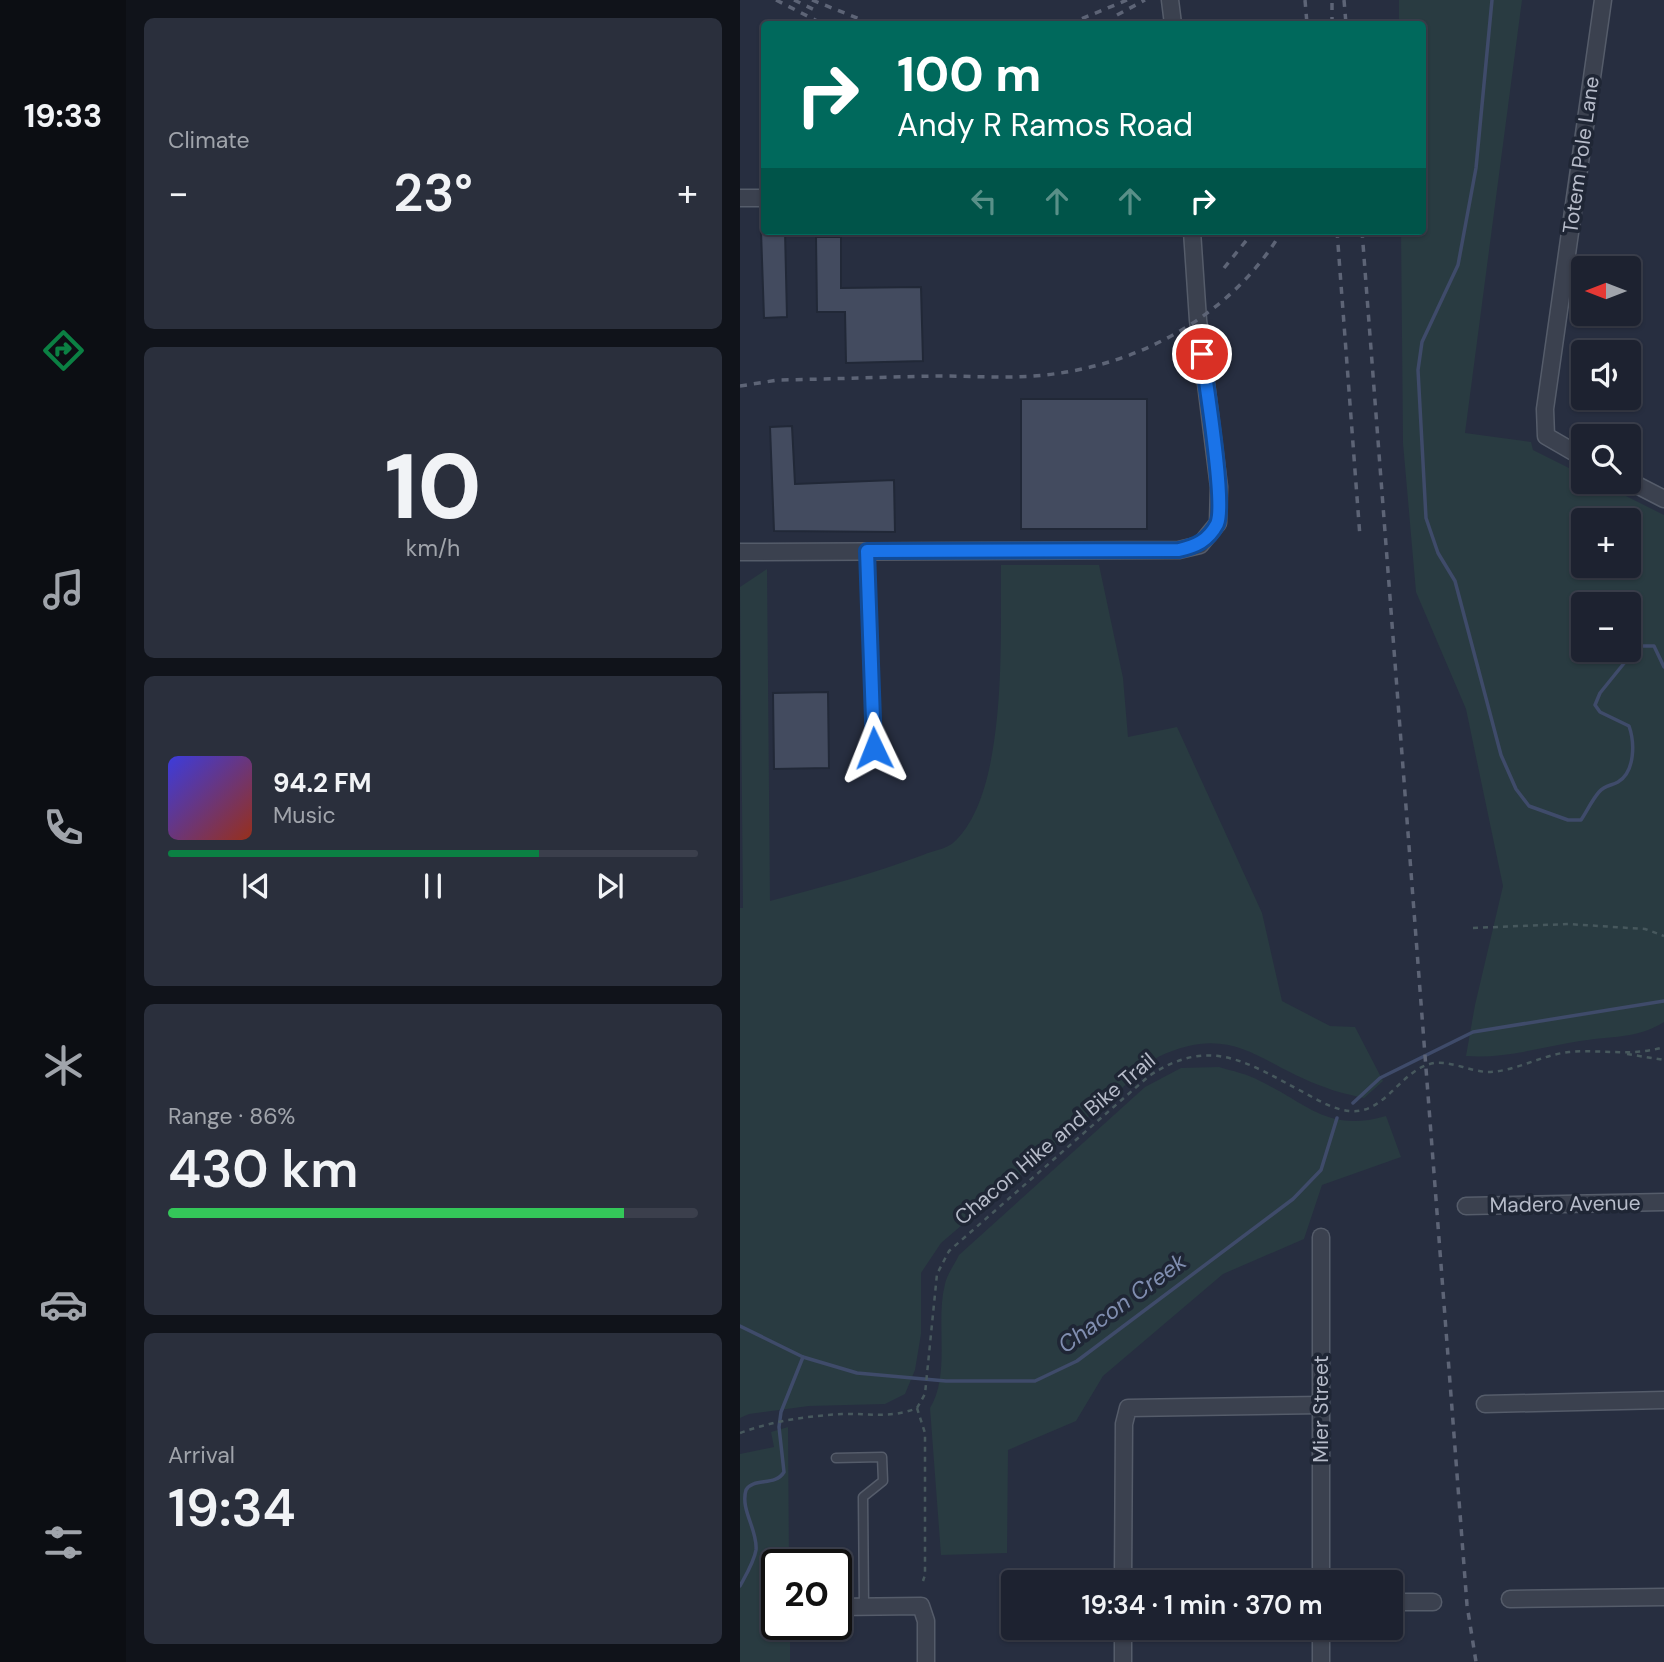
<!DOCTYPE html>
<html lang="en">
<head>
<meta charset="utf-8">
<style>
  :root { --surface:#1d2230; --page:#2a2f3c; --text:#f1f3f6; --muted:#a0a4ab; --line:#3b3f4c; --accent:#0b8043 }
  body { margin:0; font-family:"DM Sans",sans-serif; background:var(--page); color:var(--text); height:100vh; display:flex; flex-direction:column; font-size:26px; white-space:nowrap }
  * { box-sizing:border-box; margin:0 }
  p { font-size:23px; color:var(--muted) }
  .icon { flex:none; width:38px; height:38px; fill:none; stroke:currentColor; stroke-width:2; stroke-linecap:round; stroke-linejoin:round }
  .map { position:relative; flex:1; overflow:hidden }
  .side { display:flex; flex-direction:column; gap:18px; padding:18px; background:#10131a; width:614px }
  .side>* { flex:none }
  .banner { position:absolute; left:21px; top:21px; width:665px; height:214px; border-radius:7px; box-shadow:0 2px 5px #0004,0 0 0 2px var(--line); background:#00695c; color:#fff; overflow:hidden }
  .needle { width:46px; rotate:270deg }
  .controls { position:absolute; left:831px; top:256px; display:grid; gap:14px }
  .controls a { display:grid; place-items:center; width:70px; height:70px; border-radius:7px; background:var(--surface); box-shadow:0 2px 5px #0004,0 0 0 2px var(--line); font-size:35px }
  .speed { position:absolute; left:21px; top:1549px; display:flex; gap:14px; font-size:35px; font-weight:700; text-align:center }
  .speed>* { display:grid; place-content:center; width:91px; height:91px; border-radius:50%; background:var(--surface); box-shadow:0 2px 5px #0004,0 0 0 2px var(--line); line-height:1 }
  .speed .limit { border:4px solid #111; border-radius:10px; background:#fff; color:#111 }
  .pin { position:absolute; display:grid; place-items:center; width:60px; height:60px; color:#fff; margin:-30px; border:4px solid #fff; border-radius:50%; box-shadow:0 2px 7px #0007 }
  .me { position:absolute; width:77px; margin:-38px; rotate:358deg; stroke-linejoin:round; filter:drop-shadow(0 0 5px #0008) }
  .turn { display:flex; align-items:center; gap:24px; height:147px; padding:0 21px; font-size:32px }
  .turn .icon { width:91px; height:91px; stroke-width:2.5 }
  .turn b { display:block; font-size:49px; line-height:60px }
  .lanes { display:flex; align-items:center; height:66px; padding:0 21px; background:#0003; justify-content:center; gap:35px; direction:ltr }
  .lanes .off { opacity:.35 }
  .big { font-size:52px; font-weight:600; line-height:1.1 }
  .side .tile { flex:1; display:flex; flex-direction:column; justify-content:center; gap:10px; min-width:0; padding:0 24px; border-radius:10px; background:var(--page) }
  .side .dial { align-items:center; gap:0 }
  .dial b { font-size:91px; line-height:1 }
  .song { display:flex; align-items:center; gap:21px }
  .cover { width:84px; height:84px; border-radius:10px; background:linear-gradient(135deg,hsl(240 70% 55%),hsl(10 70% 35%)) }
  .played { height:7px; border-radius:4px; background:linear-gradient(90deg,var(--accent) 70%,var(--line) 70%) }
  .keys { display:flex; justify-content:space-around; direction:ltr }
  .heat { display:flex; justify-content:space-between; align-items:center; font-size:38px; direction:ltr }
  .charge { height:10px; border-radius:5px; background:linear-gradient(90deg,#34c759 86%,var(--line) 0) }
  .trip { position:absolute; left:261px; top:1570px; width:402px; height:70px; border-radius:7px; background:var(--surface); box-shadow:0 2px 5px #0004,0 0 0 2px var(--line); font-weight:600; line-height:70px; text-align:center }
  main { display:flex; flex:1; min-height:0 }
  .menu { display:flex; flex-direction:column; width:126px; justify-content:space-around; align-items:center; background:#0c0e13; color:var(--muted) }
  .menu .icon { width:49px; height:49px }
  .menu .active { color:var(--accent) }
  .menu b { font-size:32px; color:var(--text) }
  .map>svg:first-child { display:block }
  .green { fill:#293b41; fill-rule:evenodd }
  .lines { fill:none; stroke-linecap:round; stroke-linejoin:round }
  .stream { stroke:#3f4b6a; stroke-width:3.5 }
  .building { fill:#434b5f; stroke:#212837; stroke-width:2 }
  .lane-casing { stroke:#555c6a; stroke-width:11 }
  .street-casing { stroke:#555c6a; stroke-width:19 }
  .path { stroke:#47585d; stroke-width:2.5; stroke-dasharray:5 5; stroke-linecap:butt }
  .lane { stroke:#3b414f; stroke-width:8 }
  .street { stroke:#3b414f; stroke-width:16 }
  .rail { stroke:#5d6476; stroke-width:3.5; stroke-dasharray:7 7; stroke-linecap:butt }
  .route-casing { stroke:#114b97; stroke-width:18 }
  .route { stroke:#1a73e8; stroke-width:12 }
  .labels { text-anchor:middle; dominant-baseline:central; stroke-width:7; stroke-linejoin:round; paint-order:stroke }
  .street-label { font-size:21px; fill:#b7bcca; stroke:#1f2635 }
  .water-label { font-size:23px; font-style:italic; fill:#808eb0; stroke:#1f2635 }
</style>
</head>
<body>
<main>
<nav class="menu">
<b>19:33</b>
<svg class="icon active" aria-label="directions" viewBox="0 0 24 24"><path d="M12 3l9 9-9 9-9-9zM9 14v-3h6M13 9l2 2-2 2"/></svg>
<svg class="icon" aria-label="music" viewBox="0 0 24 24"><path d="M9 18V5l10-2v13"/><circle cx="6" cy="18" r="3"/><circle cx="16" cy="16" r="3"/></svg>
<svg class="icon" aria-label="phone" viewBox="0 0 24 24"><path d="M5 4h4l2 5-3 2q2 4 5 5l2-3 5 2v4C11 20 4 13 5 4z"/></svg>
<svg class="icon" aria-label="climate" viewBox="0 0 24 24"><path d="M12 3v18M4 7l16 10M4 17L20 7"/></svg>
<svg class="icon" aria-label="car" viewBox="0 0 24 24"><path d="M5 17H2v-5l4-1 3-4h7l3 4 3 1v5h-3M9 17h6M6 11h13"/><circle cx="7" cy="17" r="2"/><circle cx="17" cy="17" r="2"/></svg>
<svg class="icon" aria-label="filters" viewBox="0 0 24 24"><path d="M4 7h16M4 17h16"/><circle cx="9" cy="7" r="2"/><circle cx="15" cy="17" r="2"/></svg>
</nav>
<section class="side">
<div class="tile"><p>Climate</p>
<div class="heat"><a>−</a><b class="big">23°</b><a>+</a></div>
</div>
<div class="tile dial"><b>10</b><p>km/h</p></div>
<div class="tile">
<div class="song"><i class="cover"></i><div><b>94.2 FM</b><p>Music</p></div></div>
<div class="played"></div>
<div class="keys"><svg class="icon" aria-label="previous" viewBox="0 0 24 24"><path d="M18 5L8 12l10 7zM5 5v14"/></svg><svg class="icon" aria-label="pause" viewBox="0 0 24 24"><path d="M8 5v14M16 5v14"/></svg><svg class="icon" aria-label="next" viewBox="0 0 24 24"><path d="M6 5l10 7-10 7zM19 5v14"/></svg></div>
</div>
<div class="tile"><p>Range · 86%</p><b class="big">430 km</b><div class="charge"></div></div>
<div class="tile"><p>Arrival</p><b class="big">19:34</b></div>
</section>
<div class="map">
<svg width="924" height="1662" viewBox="0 0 924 1662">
  <rect width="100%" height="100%" fill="#272e40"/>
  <g class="green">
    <path d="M659,0H782L725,433L791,442L793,450L843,475L844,481H856L924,515V1022C897,1039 870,1036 840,1041C801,1047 766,1059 726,1056L735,1005L763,886L726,709L676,592L663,443L661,231H682V24H659ZM844,520H889V565H844ZM844,604H889V649H844Z"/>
    <path d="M261,565H359L383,678L388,737L437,727L522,913L542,1001L590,1026L615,1027L643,1081L624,1098C612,1095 599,1093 587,1088C519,1065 495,1021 418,1057L201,1243L181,1273V1334L175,1370L165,1394L145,1404L69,1406L9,1414L0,1418V908H3L0,587L27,569L30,901C82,887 133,874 183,855C192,851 206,849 213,843C269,794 260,634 261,565Z"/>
    <path d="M479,1067C492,1071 508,1074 520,1081C568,1104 588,1133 646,1116L661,1157L582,1185L564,1239L483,1274L363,1376L336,1421L268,1450L267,1553L201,1555L190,1408C211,1373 195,1323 205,1284C207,1274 215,1264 219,1255L405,1087L441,1068Z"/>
    <path d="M48,1427L49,1564H37V1624H50V1662H0V1454L34,1447L31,1432Z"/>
  </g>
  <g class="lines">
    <g class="stream">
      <path d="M752,0L736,168L718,265L682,342L678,370L686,518L698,553L715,581L761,755L776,789L789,806L828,820H841C847,811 852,800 859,792C865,785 871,786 878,782C895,772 895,743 889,726L860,712L855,705L860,693L898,646H914L924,667"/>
      <path d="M613,1103L640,1078L733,1032L924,1001"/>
      <path d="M0,1326L63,1357L117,1373L206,1381H295L337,1361L553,1199L581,1170L597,1118"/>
      <path d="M0,1586C6,1575 14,1562 16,1550C18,1530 0,1510 6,1490C14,1477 35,1487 44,1472L39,1427L41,1412L63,1357"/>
    </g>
  </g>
  <g class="building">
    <path d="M21,231H45L47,317L24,318Z"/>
    <path d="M76,237H101V288L181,287L183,361L106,363L105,312H77Z"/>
    <rect x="281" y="399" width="126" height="130"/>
    <path d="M52,426L55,484L154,480L155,532L34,531L30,427Z"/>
    <path d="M88,692L89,768L34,769L33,693Z"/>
  </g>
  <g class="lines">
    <defs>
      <g id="lane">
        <path d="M127,551L134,748"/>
        <path d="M96,1458L142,1457L143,1481L123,1497L124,1606"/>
      </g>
      <g id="street">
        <path d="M430,0L433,24"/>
        <path d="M0,198H24"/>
        <path d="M844,458L806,436L805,409L863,0"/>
        <path d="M889,481L924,499"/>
        <path d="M0,552L439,550L460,545L478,523L479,487L458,320L452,231"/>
        <path d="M726,1206L924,1202"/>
        <path d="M745,1404L924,1400"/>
        <path d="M383,1582L384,1424L388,1408L581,1405"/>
        <path d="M581,1582V1237"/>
        <path d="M770,1599L924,1597"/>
        <path d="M651,1602H693"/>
        <path d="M96,1607L181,1606L186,1621V1662"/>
        <path d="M383,1628V1662"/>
        <path d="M581,1628V1662"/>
      </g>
    </defs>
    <use href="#lane" class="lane-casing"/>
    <use href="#street" class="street-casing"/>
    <g class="path">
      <path d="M733,928L828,924L905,929L924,936"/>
      <path d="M887,1054L924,1060"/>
      <path d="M177,1408L185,1433V1575L183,1581"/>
      <path d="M0,1433C32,1421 68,1416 102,1414C128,1413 151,1419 177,1408L185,1394L197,1274L209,1251L409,1076C471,1035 507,1063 565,1093C579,1101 593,1109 609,1111C646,1115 660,1069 694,1063C711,1061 730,1071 747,1072C775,1072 801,1055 829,1052C861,1049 892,1057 924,1047"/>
    </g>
    <use href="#lane" class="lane"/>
    <use href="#street" class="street"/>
    <g class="rail">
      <path d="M36,0L83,24"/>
      <path d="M54,0L79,12"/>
      <path d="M72,0L132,24"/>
      <path d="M565,0L567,24"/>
      <path d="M604,0L606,24"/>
      <path d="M377,15L405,0"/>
      <path d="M329,24L387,0"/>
      <path d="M592,24V0"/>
      <path d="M597,231L620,537"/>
      <path d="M622,231L727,1605L736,1662"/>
      <path d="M484,268L514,231"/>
      <path d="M0,386L38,380C92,379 145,377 198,376C234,376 270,379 305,375C400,365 492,315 542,231"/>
    </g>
  </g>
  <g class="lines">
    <defs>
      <path id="route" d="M134,748L127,551L439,550C456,546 468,541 477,524C486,505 466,383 462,354"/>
    </defs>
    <use href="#route" class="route-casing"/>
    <use href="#route" class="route"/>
  </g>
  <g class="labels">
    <g class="street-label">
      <text transform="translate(841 155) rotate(-82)">Totem Pole Lane</text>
      <text transform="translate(315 1139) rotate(-40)">Chacon Hike and Bike Trail</text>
      <text transform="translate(825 1204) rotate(-1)">Madero Avenue</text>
      <text transform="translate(581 1409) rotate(-90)">Mier Street</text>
    </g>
    <g class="water-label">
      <text transform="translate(382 1303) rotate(-36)">Chacon Creek</text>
    </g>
  </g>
</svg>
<div class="controls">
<a><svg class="needle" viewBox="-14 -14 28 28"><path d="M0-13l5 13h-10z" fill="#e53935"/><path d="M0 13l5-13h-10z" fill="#a0a4ab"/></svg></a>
<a><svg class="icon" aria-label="sound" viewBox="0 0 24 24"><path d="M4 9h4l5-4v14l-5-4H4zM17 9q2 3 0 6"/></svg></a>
<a><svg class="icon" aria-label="search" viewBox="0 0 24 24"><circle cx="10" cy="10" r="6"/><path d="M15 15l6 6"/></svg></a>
<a>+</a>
<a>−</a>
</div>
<div class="speed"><div class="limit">20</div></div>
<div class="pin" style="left:462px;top:354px;background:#d93025"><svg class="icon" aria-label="arrive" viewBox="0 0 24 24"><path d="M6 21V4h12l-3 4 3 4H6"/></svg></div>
<svg class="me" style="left:134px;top:748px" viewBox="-20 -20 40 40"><path d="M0-17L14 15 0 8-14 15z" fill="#1a73e8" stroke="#fff" stroke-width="4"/></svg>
<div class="trip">19:34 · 1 min · 370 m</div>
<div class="banner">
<div class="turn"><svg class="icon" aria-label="right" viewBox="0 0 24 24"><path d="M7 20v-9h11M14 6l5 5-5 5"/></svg><div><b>100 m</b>Andy R Ramos Road</div></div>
<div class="lanes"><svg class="icon off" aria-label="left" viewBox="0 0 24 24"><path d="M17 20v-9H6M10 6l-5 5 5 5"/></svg><svg class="icon off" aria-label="ahead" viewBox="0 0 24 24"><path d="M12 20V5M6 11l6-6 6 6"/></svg><svg class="icon off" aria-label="ahead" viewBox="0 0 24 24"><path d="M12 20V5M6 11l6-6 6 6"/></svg><svg class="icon" aria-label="right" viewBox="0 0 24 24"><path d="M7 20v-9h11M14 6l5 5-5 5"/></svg></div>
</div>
</div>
</main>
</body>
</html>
